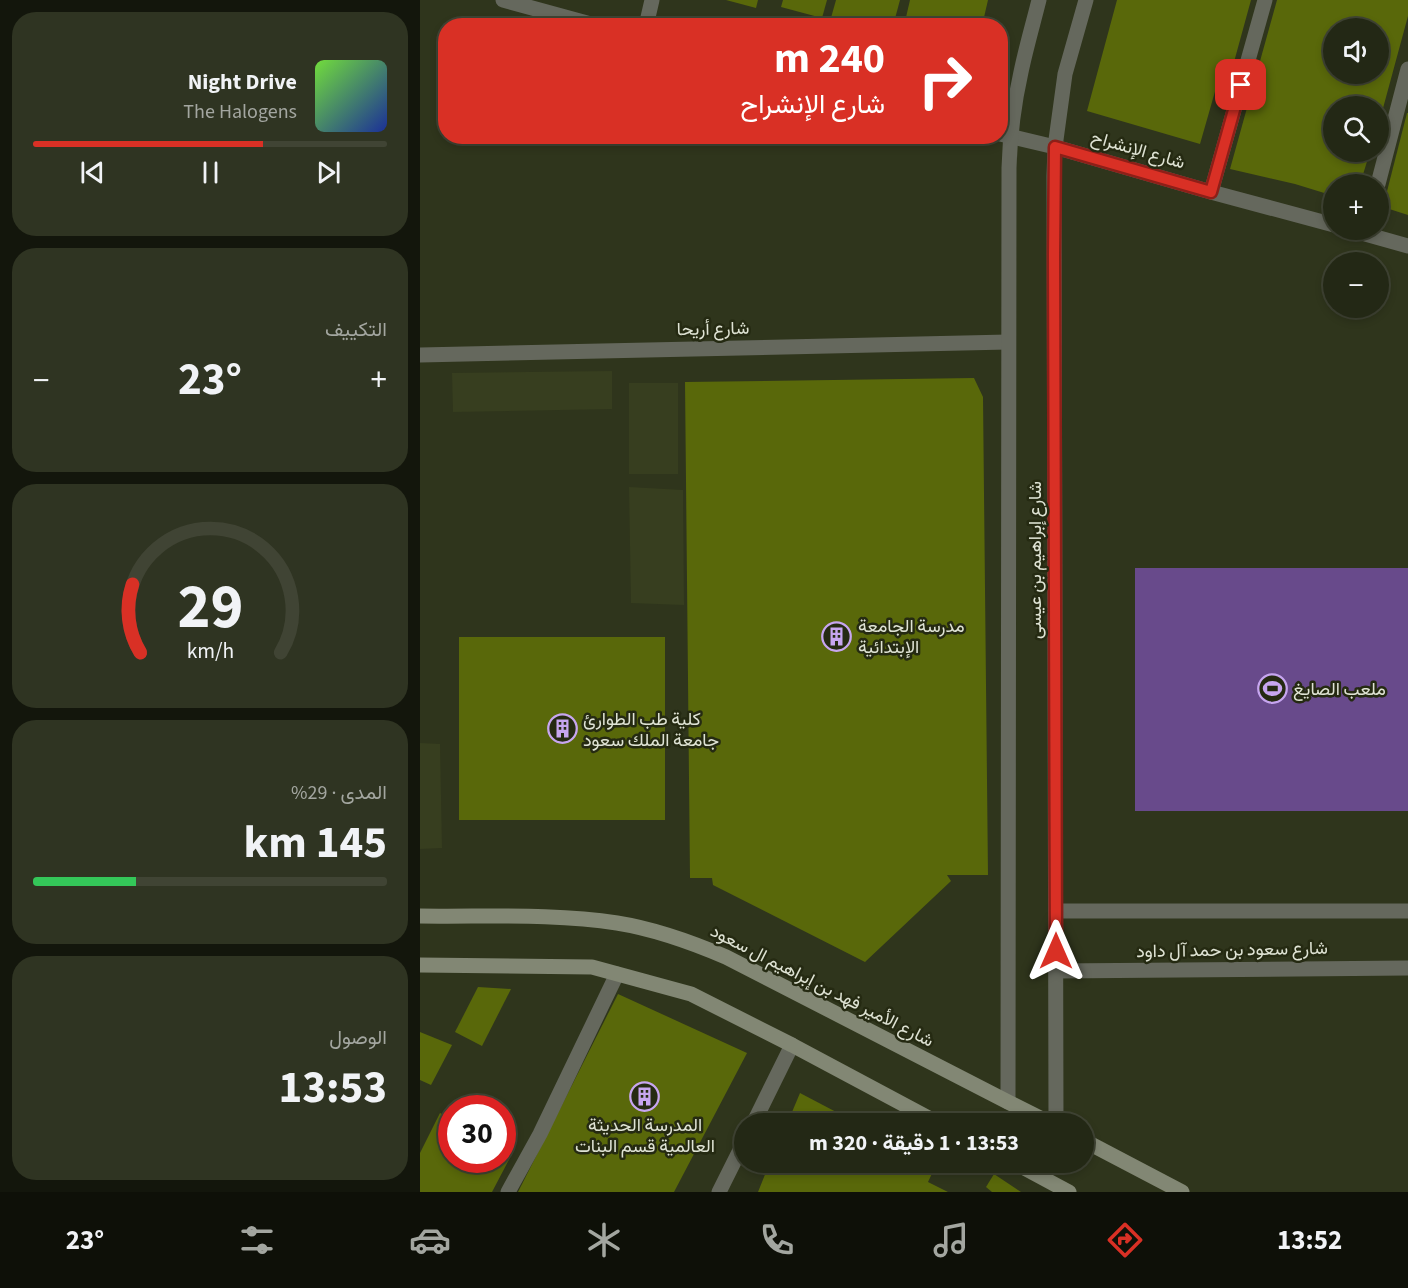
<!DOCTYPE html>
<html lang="ar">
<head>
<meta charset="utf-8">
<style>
  :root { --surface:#232815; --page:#2f3422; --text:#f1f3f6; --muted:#a3a6a0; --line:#404434; --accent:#d93025 }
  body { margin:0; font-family:"Source Sans 3",Vazirmatn,sans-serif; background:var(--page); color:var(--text); direction:rtl; height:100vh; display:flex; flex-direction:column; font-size:22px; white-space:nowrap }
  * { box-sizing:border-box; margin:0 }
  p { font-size:20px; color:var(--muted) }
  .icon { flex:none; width:33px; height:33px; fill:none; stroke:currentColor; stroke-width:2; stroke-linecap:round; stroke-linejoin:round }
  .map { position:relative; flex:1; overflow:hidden; direction:ltr }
  .sheet { display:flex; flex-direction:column; gap:12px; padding:12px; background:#13160c; width:420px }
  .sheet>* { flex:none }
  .banner { position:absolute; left:18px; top:18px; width:570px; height:126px; border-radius:24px; box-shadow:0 3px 9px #0003,0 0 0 2px var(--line); direction:rtl; background:#d93025; color:#fff; overflow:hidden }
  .fabs { position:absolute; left:903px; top:18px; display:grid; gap:12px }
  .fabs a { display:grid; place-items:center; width:66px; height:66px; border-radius:50%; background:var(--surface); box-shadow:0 3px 9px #0003,0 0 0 2px var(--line); font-size:30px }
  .speed { position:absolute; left:18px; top:1095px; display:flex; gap:12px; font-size:30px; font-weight:700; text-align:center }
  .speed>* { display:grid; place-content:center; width:78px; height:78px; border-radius:50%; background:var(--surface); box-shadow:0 3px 9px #0003,0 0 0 2px var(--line); line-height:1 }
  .speed .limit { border:9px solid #d22; background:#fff; color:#111 }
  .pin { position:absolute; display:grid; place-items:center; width:51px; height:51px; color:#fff; margin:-26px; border-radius:12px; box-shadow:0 3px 9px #0006 }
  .me { position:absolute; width:66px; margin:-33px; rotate:0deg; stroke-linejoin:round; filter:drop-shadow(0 0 4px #0008) }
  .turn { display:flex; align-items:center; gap:21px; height:126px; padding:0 24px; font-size:27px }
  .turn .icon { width:78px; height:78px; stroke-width:2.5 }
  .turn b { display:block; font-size:42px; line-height:51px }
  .big { font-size:45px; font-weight:700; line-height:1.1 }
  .sheet .widget { flex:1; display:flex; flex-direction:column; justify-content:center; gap:9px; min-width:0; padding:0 21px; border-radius:24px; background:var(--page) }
  .sheet .dial { align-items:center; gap:0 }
  .dial svg { height:156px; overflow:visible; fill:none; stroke:var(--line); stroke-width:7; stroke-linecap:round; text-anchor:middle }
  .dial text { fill:var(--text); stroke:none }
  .song { display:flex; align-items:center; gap:18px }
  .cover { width:72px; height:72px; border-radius:9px; background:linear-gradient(135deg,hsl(100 70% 55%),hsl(230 70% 35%)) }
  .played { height:6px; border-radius:3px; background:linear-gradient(90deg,var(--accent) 65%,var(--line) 65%) }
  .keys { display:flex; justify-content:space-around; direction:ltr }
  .heat { display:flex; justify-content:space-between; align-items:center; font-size:33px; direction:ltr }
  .charge { height:9px; border-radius:4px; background:linear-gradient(90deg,#34c759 29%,var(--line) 0) }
  .trip { position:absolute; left:314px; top:1113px; width:360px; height:60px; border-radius:30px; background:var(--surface); box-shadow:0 3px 9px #0003,0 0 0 2px var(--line); font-weight:700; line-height:60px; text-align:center; direction:rtl }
  .dock { display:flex; height:96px; justify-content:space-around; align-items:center; background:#0e1008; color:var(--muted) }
  .dock .icon { width:42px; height:42px }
  .dock .current { color:var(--accent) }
  .dock b { font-size:27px; color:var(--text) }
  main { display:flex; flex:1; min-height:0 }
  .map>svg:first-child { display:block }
  .built { fill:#373e1f }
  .pitch { fill:#684a8b }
  .building { fill:#59680a; fill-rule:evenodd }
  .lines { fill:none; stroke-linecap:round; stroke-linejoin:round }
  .street { stroke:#65685d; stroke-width:15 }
  .secondary { stroke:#828774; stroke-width:15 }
  .route-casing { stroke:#8d1f18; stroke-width:15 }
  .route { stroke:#d93025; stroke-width:10 }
  .labels { text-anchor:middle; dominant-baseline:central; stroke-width:5; stroke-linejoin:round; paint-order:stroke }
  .street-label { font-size:18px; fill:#dfe3d4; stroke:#252a12 }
  .poi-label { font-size:18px; fill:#dfe3d4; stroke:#252a12; text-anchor:start }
</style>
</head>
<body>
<main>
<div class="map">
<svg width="988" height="1192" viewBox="0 0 988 1192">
  <rect width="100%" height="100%" fill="#2f351c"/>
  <g class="built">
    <path d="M192,371V409L33,412L32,373Z"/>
    <rect x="209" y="383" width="49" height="91"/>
    <path d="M209,487L263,490L264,605L211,603Z"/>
    <path d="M0,743L20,744L22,848L0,849Z"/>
  </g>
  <rect class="pitch" x="715" y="568" width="273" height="243"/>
  <g class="building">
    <path d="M306,0H338L336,8Z"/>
    <path d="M363,0H407L402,18L361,7Z"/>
    <path d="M416,0H480L473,26H413L409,25Z"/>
    <path d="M490,0H568L562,26H484Z"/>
    <path d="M697,0H831L814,62L804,60L780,144L667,111Z"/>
    <path d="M857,0H988V16L959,123L958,106H914V152H950L940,184H914V196L875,184L810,169ZM914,28H958V74H914Z"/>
    <path d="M987,113H988V215L963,207Z"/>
    <path d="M554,378L563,397L568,875H527L531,881L445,962L293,885L292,878H270L265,382Z"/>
    <rect x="39" y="637" width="206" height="183"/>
    <path d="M58,987L91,989L62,1046L35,1032Z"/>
    <path d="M198,994L327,1053L254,1192H98Z"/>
    <path d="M0,1032L32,1045L11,1085L0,1080Z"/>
    <path d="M380,1093L439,1124H367Z"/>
    <path d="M20,1113L32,1119V1160H82V1146L93,1152L72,1192H0V1153Z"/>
    <path d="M350,1162H516L517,1163L508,1182L528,1192H338Z"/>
    <path d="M574,1174L601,1192H572L566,1187Z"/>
  </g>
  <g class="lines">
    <g class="street">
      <path d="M83,0L178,26"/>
      <path d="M226,26L232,0"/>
      <path d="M580,134L635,147L791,192L914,225"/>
      <path d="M958,184L988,69"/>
      <path d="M791,192L845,0"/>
      <path d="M931,230L988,246"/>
      <path d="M0,355L588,342"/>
      <path d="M636,911H988"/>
      <path d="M636,971L988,968"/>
      <path d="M588,1102L589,168C590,135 594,103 601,72C606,48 613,24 619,0"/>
      <path d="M333,1124L372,1045"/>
      <path d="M636,1124L634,176L635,147L645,74L666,0"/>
      <path d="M88,1192L120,1134L197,974"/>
      <path d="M299,1192L324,1142"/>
    </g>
    <g class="secondary">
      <path d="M0,916C64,917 134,913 197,923C235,929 271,942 306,957L588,1102L632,1124"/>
      <path d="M0,965L172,967L271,994L372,1045L520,1124"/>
      <path d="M663,1140L762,1192"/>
      <path d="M593,1162L649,1192"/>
    </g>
  </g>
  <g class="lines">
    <defs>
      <path id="route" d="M636,951L634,254L635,147L791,192L821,85"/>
    </defs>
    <use href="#route" class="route-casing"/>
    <use href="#route" class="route"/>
  </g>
  <defs>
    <symbol id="building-ring" viewBox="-11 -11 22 22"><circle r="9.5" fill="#252a12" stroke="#c7a6f0" stroke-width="1.5"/><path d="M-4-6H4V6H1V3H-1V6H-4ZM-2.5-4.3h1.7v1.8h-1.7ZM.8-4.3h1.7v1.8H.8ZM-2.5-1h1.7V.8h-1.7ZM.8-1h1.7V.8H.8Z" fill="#c7a6f0"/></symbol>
    <symbol id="stadium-ring" viewBox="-11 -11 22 22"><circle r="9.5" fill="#252a12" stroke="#c7a6f0" stroke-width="1.5"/><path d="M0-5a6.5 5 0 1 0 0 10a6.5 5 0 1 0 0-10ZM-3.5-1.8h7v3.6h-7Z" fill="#c7a6f0"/></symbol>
  </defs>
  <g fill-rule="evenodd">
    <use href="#building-ring" x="400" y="620" width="33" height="33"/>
    <use href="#stadium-ring" x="836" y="672" width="33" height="33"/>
    <use href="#building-ring" x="126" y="712" width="33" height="33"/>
    <use href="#building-ring" x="208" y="1080" width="33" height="33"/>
  </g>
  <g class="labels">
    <g class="street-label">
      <text transform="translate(718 150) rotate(16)">شارع الإنشراح</text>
      <text transform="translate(293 329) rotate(-1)">شارع أريحا</text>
      <text transform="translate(615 560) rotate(-90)">شارع إبراهيم بن عيسى</text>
      <text transform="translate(812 950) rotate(-1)">شارع سعود بن حمد آل داود</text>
      <text transform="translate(402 986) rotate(27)">شارع الأمير فهد بن إبراهيم ال سعود</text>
    </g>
    <g class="poi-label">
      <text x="438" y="626">مدرسة الجامعة<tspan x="438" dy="21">الإبتدائية</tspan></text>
      <text x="873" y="689">ملعب الصايغ</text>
      <text x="163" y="719">كلية طب الطوارئ<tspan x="163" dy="21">جامعة الملك سعود</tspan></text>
      <text x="225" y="1125" text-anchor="middle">المدرسة الحديثة<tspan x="225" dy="21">العالمية قسم البنات</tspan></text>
    </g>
  </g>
</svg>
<div class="fabs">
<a><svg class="icon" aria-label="sound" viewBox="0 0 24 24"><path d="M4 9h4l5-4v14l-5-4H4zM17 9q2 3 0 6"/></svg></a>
<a><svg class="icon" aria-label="search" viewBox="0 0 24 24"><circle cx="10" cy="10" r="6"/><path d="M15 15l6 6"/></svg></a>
<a>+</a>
<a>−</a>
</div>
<div class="speed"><div class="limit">30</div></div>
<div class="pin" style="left:821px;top:85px;background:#d93025"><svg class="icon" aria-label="arrive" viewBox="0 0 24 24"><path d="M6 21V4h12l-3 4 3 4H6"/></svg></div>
<svg class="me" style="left:636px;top:951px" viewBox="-20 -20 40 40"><path d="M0-17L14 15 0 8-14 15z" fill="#d93025" stroke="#fff" stroke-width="4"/></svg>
<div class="trip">13:53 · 1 دقيقة · 320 m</div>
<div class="banner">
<div class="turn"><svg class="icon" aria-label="right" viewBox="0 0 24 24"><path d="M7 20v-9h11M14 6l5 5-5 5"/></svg><div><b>240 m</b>شارع الإنشراح</div></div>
</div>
</div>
<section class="sheet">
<div class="widget">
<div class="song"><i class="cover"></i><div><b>Night Drive</b><p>The Halogens</p></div></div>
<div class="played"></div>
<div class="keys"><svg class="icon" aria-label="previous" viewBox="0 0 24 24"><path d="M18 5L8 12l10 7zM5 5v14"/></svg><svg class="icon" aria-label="pause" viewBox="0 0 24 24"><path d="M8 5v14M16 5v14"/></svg><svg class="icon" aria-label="next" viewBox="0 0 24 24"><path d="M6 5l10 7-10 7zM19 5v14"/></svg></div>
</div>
<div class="widget"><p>التكييف</p>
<div class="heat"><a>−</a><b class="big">23°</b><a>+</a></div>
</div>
<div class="widget dial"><svg viewBox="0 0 100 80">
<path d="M14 69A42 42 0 1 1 86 69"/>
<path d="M14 69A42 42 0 0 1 10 34" stroke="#d93025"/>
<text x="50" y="56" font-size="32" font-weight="700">29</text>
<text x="50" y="72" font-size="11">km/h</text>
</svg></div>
<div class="widget"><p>المدى · 29%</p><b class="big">145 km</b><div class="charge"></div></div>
<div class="widget"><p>الوصول</p><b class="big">13:53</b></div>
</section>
</main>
<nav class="dock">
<b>13:52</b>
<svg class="icon current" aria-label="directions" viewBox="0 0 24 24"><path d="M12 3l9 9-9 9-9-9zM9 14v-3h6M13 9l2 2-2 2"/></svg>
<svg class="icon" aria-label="music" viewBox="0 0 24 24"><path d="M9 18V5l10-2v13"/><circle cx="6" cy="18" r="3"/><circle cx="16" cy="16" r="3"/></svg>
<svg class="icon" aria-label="phone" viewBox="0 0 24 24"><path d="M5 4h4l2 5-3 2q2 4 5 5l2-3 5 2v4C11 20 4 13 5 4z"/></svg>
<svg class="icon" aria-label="climate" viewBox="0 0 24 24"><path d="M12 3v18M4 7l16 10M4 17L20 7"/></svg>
<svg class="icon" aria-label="car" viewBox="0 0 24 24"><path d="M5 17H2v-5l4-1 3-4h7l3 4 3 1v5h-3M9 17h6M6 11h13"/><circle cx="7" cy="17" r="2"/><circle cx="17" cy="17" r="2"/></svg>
<svg class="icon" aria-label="filters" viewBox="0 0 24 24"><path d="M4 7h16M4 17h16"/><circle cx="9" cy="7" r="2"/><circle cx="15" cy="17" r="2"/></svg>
<b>23°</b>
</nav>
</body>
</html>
